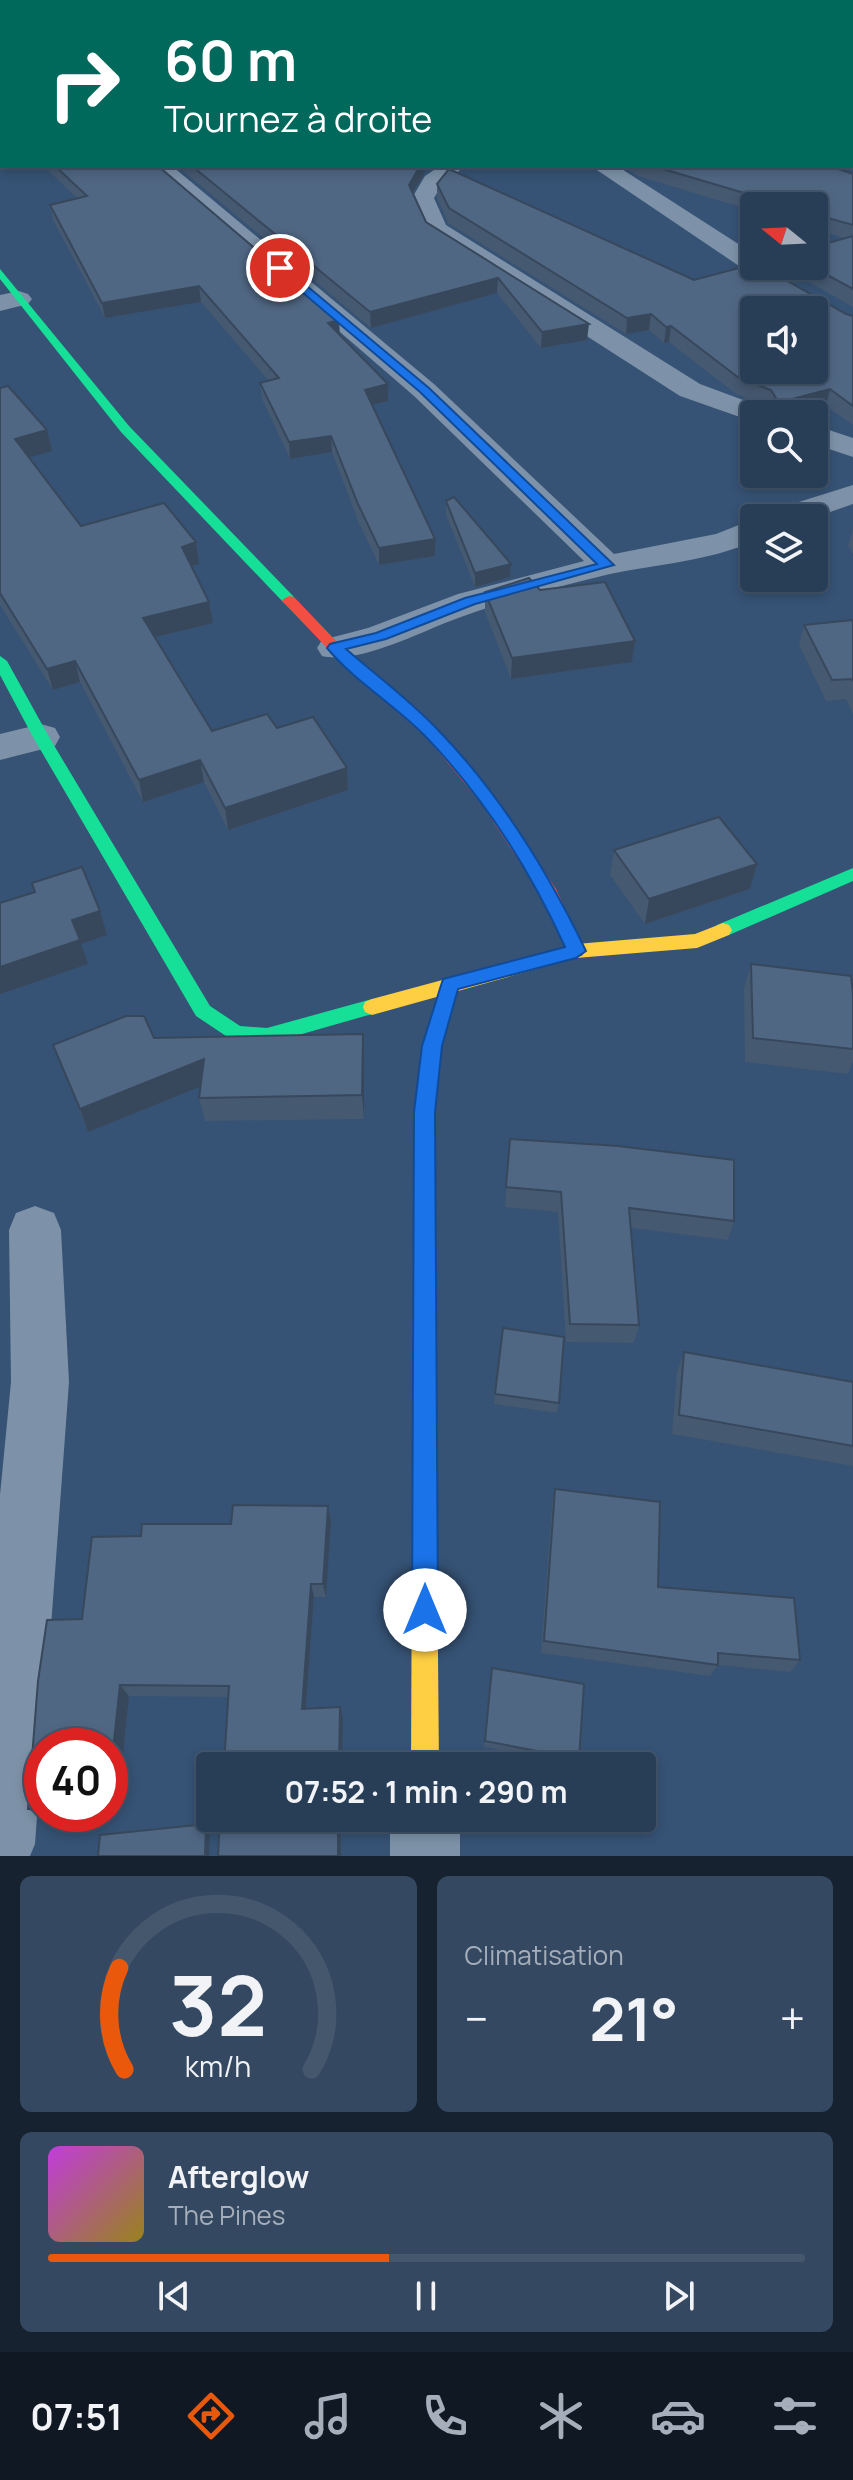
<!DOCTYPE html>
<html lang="fr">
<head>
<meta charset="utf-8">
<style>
  :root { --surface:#283e57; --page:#344961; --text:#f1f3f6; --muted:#a5aeba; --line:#44576d; --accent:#ea580c }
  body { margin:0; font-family:Manrope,sans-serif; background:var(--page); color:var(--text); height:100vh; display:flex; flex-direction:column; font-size:30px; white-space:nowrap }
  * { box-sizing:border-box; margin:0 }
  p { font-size:26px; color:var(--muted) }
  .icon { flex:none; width:44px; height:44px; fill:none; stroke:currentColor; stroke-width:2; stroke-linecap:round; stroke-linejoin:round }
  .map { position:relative; height:1856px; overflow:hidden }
  .drawer { display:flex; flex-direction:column; gap:20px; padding:20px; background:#162230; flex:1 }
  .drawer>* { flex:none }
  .banner { position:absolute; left:0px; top:0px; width:854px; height:168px; box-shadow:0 4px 12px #0003,0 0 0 2px var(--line); background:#00695c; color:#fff; overflow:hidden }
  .needle { width:52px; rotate:288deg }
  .controls { position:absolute; left:740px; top:192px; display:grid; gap:16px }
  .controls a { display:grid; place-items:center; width:88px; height:88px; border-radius:8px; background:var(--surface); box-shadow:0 4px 12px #0003,0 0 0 2px var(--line); font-size:40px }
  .speed { position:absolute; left:24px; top:1728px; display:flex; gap:16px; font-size:40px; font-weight:700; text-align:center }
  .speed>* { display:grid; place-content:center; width:104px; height:104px; border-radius:50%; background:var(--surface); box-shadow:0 4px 12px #0003,0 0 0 2px var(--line); line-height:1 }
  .speed .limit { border:12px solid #d22; background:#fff; color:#111 }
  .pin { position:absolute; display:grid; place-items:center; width:68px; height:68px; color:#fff; margin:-34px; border:4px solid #fff; border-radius:50%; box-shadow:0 2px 8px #0007 }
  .me { position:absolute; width:88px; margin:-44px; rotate:0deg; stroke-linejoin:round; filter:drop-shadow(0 0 6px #0008) }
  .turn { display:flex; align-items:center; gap:28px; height:168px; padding:0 32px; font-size:36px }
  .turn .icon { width:104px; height:104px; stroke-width:2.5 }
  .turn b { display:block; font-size:56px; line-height:68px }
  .big { font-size:60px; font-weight:700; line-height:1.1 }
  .drawer .widget { flex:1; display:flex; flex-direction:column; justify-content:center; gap:12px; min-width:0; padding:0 28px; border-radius:12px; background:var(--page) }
  .drawer .dial { align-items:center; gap:0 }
  .dial svg { height:208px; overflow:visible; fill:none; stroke:var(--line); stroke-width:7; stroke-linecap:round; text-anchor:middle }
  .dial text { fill:var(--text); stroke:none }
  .song { display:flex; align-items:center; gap:24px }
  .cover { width:96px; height:96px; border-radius:12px; background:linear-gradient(135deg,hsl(290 70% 55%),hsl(50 70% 35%)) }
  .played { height:8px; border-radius:4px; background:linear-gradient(90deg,var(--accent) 45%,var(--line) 45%) }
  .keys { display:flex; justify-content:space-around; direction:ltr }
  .heat { display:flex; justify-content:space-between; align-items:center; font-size:44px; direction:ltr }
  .drawer .tiles { flex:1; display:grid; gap:20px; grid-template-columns:1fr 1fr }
  .widget:last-child { grid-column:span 2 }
  .trip { position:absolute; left:196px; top:1752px; width:460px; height:80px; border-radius:8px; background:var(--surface); box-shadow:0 4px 12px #0003,0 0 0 2px var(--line); font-weight:700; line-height:80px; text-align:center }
  .menu { display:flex; height:128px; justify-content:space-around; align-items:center; background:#101923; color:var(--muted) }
  .menu .icon { width:56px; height:56px }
  .menu .selected { color:var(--accent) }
  .menu b { font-size:36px; color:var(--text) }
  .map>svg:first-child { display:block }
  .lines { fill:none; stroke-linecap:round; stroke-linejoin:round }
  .street { fill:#7d92a8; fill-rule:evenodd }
  .fast { fill:#16e098; fill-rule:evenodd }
  .slow { fill:#ffcf43; fill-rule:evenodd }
  .jam { fill:#f24e42; fill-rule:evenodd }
  .wall { fill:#455971 }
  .shaded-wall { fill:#38485c }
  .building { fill:#506783; stroke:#38485c; stroke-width:2; fill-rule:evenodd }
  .route { fill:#1a73e8; stroke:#114b97; stroke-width:2 }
</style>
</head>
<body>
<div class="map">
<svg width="853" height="1856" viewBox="0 0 853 1856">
  <rect width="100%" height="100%" fill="#365274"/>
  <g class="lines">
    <g class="street">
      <path d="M148,166H172L434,384L614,554L716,534L754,519V541C710,561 658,564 610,574C555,587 498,602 445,623C413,636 356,664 322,656L317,648L322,640L368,628L458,594L584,561L414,396Z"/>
      <path d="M440,166H465L442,185L434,198L446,225L700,384L765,408L770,414H754V422L680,396L428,234L412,198L425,176Z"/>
      <path d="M591,166H617L754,254V266H766L754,272L745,270Z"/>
      <path d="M19,291L28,294L32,299L28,304L0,311V295Z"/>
      <path d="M814,425L853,438V457L814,444Z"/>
      <path d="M853,485V504L813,518H765L770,511Z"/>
      <path d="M41,724L55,728L60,737L55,746L0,760V734Z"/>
      <path d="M35,1206L54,1213L61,1230L69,1382L35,1844L30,1856H0V1495L11,1382L9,1230L16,1213Z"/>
      <rect x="390" y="1818" width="70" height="38"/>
    </g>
    <g class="fast">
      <path d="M0,269L129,426L294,597V603H284L121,432L0,279Z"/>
      <path d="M0,656L7,661L49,737L210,1006L240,1026L267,1028L372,999L379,1002L381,1007L379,1012L267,1044L229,1038L196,1016L33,737L0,675Z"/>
      <path d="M853,868V881L729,935H717L714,930L717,925Z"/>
      <path d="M450,977L457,979L459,984L442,1046L434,1112L435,1321L432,1329L424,1332L416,1329L413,1321L414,1112L422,1046L441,984L443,979Z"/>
    </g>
    <g class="slow">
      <path d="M723,923L729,925L732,930L729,935L697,948L576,958L372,1015L365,1012L363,1007L365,1002L372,999L576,944L695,934Z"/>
      <path d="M424,1310L432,1313L435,1321L439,1766H411L413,1321L416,1313Z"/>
    </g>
    <path class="jam" d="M289,596L294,597L340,645L439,730L493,795L556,889L585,951L582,956H570L542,896L481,803L427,738L330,651L284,603L282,600Z"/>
  </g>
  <g class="wall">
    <path d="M852,33H853V170L844,166H852Z"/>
    <path d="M43,166H158L340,335L388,401L372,405L435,556L379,565L358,521L332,452L290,459L262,399L260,383L269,381L201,302L105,318L53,220L50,205L77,198Z"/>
    <path d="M177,166H425V172L413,193L426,222L587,340L541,348L497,293L371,328Z"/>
    <path d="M623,166H830L853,174V307L786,269V266H814L844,238L814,229V206H754V211L638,176Z"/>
    <path d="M437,184L694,280L853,316V425L826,406L793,414H766L767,406L736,394L669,342L664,343L649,330L626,334L448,223L437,198Z"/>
    <path d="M0,388L47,430L52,451L29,457L81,526L196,542L199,564L192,566L209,602L213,623L155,637L212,731L277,728L347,768L348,790L228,830L204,782L143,802L80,682L53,690L0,605Z"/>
    <path d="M446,501L511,564L510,577L475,587L446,515Z"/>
    <path d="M853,529V554L848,546Z"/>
    <path d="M540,590L635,641L632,662L511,679L485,612V592Z"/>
    <path d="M853,620V714L846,699L826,701L799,645L804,625Z"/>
    <path d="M614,850L757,864L750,889L645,924L610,875Z"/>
    <path d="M751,964L853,995V1061L848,1074L745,1062L744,988Z"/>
    <path d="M154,1038L364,1058V1119L205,1121L199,1098L201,1086L88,1132L53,1045Z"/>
    <path d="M510,1139L734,1221L728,1240L631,1228L639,1325L634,1343L566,1342L558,1212L505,1207Z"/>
    <path d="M503,1328L559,1403L557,1413L494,1404Z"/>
    <path d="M684,1352L853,1382V1466L672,1434L677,1372Z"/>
    <path d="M555,1489L658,1587L800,1660L790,1672L718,1665L710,1676L541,1653L552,1504Z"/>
    <path d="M233,1505L328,1506L331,1521L326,1597H314L306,1708L340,1707L343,1718L342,1766H224L228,1697L129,1696L117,1813H110V1746H42V1814H96L40,1817L28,1809L38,1681L47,1620L82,1619L92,1537L141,1536L142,1524H231Z"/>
    <path d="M492,1668L579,1759L576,1765L484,1747Z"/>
  </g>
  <g class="shaded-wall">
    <path d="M420,166H425V172L409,199V185Z"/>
    <path d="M498,278L497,293L371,328L370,312Z"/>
    <path d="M199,286L201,302L105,318L102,303Z"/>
    <path d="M651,314L649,330L626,334L627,318Z"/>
    <path d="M339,320L340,336L328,323Z"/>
    <path d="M589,324L587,340L541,348L542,332Z"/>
    <path d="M671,326L669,342L664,343L666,327Z"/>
    <path d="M388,384V401L366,406L365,390Z"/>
    <path d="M830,389L826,406L793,414H771L773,404Z"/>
    <path d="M47,430L52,451L20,460L15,439Z"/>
    <path d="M331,436L332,452L290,459L289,442Z"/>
    <path d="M435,539V556L379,565V548Z"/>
    <path d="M196,542L199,564L185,568L182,547Z"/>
    <path d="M511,564L510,577L475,587V573Z"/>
    <path d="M209,602L213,623L147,639L143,618Z"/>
    <path d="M635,641L632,662L511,679L512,658Z"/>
    <path d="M75,661L80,682L53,690L47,669Z"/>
    <path d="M200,760L204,782L143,802L139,780Z"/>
    <path d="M347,768L348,790L228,830L225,808Z"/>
    <path d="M757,864L750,889L645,924L649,899Z"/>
    <path d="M100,911L107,935L81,944L88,964L0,994V967L72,920Z"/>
    <path d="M363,1034L364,1058V1119L362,1095Z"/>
    <path d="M204,1059L209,1083L88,1132L80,1109Z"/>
    <path d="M328,1506L331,1521L326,1597L323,1584Z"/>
    <path d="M311,1584L314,1597L305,1719L302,1709Z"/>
    <path d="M120,1685L129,1696L117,1813L110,1807V1777Z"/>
    <path d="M340,1707L343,1718L342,1766H339Z"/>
    <rect x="338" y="1818" width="3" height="38"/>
    <path d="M206,1824L210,1828L209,1856H205Z"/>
  </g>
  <g class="building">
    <path d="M0,0H853V26L852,31V2H2V13V7H0Z"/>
    <path d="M2,21V116L0,114V22Z"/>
    <rect x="852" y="33" width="1" height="121"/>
    <path d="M55,166H158L339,320L328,323L388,384L365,390L435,539L379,548L358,504L331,436L289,442L260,383L279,378L199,286L102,303L50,205L87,196Z"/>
    <path d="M192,166H420L409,185L426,222L589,324L542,332L498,278L370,312Z"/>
    <path d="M653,166H830L853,174V225L814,214V206H788Z"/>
    <path d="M449,169L694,280L754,264V266H761L846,314L853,316V406L830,389L773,404L768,401L776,398L771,390L739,378L671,326L666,327L651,314L627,318L449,208L437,184ZM754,310H814V370H754Z"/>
    <path d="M853,236V289L811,266H814V247Z"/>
    <path d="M8,386L47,430L15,439L81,526L164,503L196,542L182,547L209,602L143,618L212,731L267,714L277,728L313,717L347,768L225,808L200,760L139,780L75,661L47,669L0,593V388Z"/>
    <path d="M454,497L511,564L475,573L446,501Z"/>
    <path d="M529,578L540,590L605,582L635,641L512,658L485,592Z"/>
    <path d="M853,620V681L852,679L832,680L804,625Z"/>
    <path d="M719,817L757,864L649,899L614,850Z"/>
    <path d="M82,867L100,911L72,920L80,940L0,967V903L35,892L32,883Z"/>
    <path d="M751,964L851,976L853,995V1049L753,1038Z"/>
    <path d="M126,1016H144L154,1038L363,1034L362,1095L199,1098L204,1059L80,1109L53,1045Z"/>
    <path d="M510,1139L618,1146L734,1160V1221L629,1208L639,1325L570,1324L561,1192L506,1187Z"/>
    <path d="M503,1328L564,1337L559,1403L495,1394Z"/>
    <path d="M684,1352L853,1382V1446L679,1415Z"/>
    <path d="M555,1489L660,1502L658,1587L794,1598L800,1660L718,1653V1665L544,1641Z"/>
    <path d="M233,1505L328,1506L323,1584H311L302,1709L340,1707L339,1766H224L229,1686L120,1685L110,1777V1746H42V1808L28,1809L38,1681L47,1620L82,1619L92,1537L141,1536L142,1524H231Z"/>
    <path d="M492,1668L584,1684L579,1759L485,1741Z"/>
    <path d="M220,1818H338V1856H218Z"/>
    <path d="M206,1824L205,1856H98L100,1835Z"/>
  </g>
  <path class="route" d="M276,266H283L429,388L614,565L475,604L386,639L346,649C377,676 411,701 439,731C500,794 548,872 586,951L576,958L458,989L442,1046L435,1112L438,1610L434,1620L425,1623L415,1620L412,1610L414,1112L422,1046L443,979L565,947C531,872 484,798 427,738C397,706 355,682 327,648L330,644L376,633L465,598L597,564L420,392L276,270Z"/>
</svg>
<div class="controls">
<a><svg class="needle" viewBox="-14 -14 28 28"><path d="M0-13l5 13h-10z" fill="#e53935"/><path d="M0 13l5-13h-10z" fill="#a5aeba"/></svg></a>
<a><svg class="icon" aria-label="sound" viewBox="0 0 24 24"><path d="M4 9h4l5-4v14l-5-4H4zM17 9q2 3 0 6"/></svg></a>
<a><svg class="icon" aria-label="search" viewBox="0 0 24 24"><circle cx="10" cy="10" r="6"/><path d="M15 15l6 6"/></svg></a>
<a><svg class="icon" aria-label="layers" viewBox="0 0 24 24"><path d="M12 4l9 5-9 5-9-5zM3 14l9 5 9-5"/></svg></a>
</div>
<div class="speed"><div class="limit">40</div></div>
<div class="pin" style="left:280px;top:268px;background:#d93025"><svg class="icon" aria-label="arrive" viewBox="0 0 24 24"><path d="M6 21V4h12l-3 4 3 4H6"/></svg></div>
<svg class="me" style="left:425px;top:1610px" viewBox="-20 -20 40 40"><circle r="19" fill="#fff"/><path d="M0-13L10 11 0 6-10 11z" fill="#1a73e8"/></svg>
<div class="trip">07:52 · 1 min · 290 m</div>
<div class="banner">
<div class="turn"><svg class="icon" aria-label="right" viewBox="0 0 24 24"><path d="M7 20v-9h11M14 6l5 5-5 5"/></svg><div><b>60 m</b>Tournez à droite</div></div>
</div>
</div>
<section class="drawer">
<div class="tiles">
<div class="widget dial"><svg viewBox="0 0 100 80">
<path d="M14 69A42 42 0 1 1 86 69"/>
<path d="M14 69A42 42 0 0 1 12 30" stroke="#ea580c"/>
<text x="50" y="56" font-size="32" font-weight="700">32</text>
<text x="50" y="72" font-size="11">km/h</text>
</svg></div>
<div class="widget"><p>Climatisation</p>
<div class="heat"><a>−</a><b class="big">21°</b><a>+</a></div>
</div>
<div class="widget">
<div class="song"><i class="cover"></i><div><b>Afterglow</b><p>The Pines</p></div></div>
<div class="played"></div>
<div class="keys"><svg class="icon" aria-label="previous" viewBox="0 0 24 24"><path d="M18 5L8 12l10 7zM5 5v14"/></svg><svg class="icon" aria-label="pause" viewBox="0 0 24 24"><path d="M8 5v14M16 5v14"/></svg><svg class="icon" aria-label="next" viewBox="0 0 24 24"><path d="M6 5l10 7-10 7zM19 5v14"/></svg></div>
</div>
</div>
</section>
<nav class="menu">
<b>07:51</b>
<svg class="icon selected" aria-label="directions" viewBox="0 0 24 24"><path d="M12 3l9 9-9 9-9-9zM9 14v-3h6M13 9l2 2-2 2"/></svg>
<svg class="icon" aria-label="music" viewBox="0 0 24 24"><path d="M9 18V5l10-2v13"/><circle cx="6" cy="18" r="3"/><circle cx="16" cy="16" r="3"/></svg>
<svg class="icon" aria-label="phone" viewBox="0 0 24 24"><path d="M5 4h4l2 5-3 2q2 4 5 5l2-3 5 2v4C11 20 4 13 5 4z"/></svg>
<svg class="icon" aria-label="climate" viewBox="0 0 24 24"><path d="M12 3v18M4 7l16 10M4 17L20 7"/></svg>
<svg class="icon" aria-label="car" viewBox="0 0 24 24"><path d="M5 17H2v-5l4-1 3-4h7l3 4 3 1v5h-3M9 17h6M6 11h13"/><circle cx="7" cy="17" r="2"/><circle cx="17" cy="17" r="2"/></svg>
<svg class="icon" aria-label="filters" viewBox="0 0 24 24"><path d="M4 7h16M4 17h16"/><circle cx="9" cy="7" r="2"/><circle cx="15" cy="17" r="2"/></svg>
</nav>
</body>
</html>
